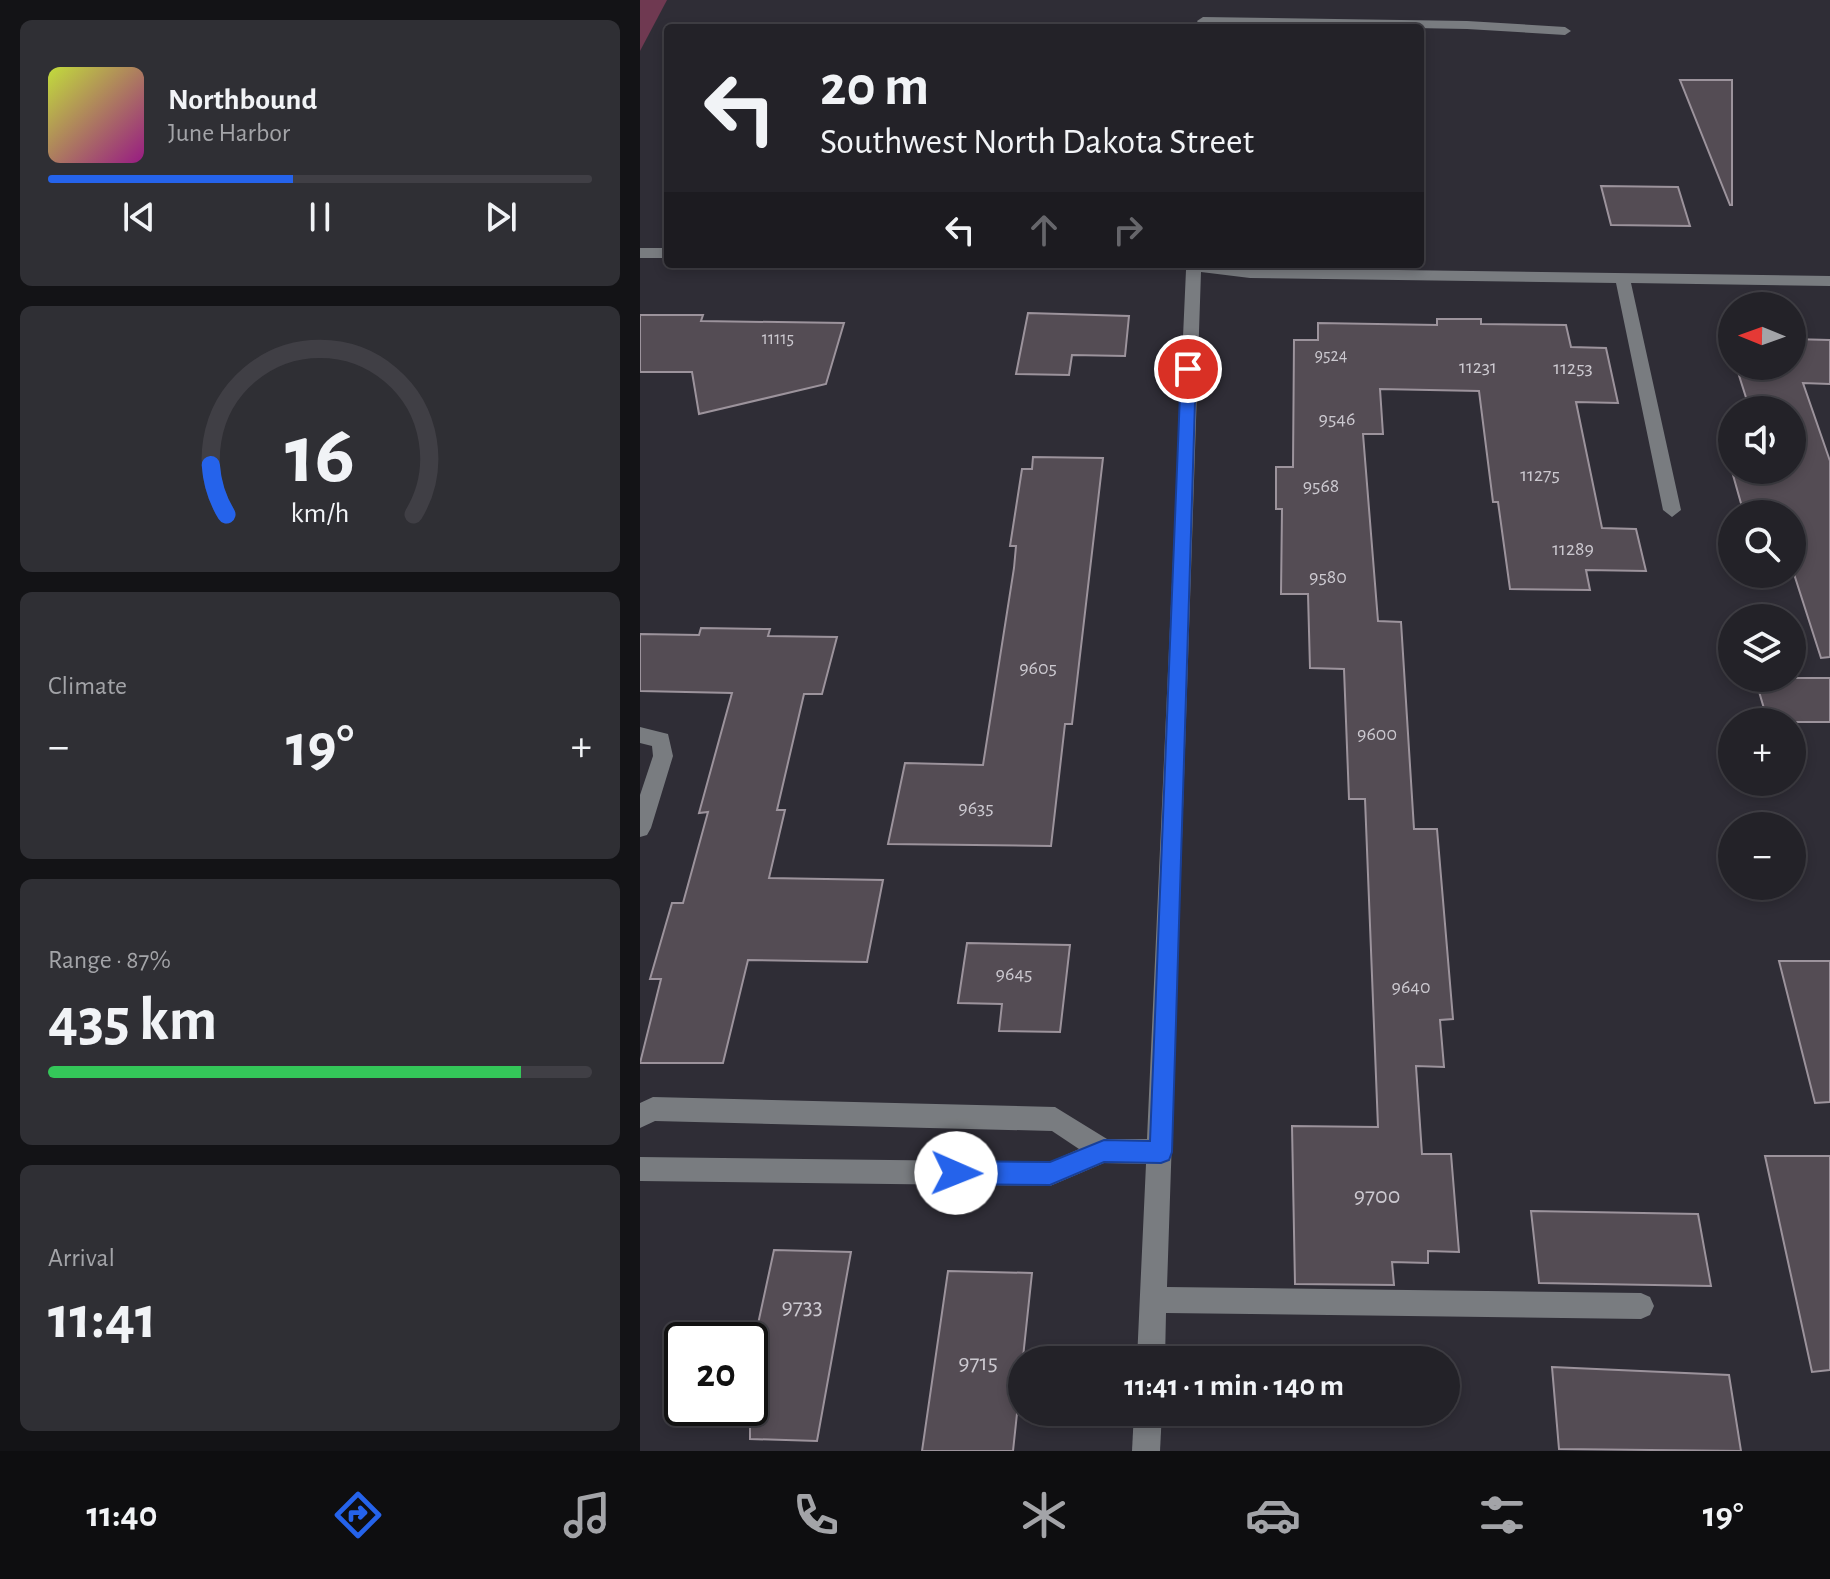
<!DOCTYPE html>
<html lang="en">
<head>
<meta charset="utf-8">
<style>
  :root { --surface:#232228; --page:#2f2f34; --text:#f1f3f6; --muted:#a3a4a8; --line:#403f45; --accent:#2563eb }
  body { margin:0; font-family:"Alegreya Sans",sans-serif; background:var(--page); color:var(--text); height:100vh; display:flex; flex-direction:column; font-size:30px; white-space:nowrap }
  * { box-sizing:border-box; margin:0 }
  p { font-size:26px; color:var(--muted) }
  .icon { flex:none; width:44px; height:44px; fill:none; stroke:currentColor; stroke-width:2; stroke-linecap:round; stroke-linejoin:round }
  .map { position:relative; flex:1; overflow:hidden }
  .sheet { display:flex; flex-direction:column; gap:20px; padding:20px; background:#131316; width:640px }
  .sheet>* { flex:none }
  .guide { position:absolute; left:24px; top:24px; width:760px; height:244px; border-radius:8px; box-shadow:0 4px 12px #0003,0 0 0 2px var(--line); background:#232228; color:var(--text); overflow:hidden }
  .needle { width:52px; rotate:271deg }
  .fabs { position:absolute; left:1078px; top:292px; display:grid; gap:16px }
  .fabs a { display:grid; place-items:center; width:88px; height:88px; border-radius:50%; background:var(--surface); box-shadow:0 4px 12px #0003,0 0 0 2px var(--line); font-size:40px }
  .speed { position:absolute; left:24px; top:1322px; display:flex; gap:16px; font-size:40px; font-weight:700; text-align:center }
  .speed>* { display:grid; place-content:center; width:104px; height:104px; border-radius:50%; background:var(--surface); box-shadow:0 4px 12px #0003,0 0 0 2px var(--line); line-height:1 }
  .speed .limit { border:4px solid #111; border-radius:12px; background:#fff; color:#111 }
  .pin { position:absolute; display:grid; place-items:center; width:68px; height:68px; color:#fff; margin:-34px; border:4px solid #fff; border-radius:50%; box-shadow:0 2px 8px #0007 }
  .me { position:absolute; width:88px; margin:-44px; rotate:91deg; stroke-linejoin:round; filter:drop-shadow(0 0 6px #0008) }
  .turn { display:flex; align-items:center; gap:28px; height:168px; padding:0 24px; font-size:36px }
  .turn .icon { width:104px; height:104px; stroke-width:2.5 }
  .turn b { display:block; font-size:56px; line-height:68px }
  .lanes { display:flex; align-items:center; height:76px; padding:0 24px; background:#0003; justify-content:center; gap:40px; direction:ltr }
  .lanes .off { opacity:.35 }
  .big { font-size:60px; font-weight:700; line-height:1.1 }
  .sheet .widget { flex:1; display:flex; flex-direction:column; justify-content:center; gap:12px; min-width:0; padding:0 28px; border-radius:12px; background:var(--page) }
  .sheet .dial { align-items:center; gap:0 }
  .dial svg { height:208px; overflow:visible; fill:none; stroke:var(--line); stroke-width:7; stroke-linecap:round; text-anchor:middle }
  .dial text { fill:var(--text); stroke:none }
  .song { display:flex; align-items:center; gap:24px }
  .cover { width:96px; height:96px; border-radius:12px; background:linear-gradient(135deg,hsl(70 70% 55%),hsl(310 70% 35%)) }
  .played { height:8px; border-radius:4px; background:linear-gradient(90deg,var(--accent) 45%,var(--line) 45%) }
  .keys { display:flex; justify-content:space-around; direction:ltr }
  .heat { display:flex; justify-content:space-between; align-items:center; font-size:44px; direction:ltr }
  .charge { height:12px; border-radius:6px; background:linear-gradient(90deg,#34c759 87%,var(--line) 0) }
  .trip { position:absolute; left:368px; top:1346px; width:452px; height:80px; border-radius:40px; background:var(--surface); box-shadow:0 4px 12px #0003,0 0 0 2px var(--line); font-weight:700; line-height:80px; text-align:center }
  .menu { display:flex; height:128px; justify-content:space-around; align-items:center; background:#0e0e10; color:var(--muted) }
  .menu .icon { width:56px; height:56px }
  .menu .current { color:var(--accent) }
  .menu b { font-size:36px; color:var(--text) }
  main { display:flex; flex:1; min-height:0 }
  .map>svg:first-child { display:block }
  .green { fill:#6f3951 }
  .building { fill:#544c54; stroke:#9c939c; stroke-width:2 }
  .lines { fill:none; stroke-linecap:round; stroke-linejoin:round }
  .minor { fill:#797c80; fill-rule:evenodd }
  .route { fill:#2563eb; stroke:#184099; stroke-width:2 }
  .labels { text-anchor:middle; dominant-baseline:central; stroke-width:6; stroke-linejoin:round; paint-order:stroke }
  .far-number-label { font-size:18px; fill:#ccc9d0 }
  .number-label { font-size:20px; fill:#ccc9d0 }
  .near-number-label { font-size:24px; fill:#ccc9d0 }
</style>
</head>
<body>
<main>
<section class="sheet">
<div class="widget">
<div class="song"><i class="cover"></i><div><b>Northbound</b><p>June Harbor</p></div></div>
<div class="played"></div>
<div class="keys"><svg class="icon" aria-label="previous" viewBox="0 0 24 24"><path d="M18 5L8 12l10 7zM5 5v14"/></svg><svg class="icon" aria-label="pause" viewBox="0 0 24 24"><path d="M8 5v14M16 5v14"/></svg><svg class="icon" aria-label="next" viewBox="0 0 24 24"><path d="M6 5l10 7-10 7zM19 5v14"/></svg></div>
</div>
<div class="widget dial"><svg viewBox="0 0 100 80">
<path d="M14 69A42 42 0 1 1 86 69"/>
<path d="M14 69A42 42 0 0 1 8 50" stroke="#2563eb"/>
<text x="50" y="56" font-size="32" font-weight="700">16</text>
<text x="50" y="72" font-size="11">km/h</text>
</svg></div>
<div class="widget"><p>Climate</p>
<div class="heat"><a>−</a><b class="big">19°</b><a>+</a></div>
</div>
<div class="widget"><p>Range · 87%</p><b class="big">435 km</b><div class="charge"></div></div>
<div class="widget"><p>Arrival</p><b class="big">11:41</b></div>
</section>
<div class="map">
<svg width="1190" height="1451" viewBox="0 0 1190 1451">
  <rect width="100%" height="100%" fill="#2f2d36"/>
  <path class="green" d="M0,0H27L0,51Z"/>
  <g class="building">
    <path d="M1040,80H1092V205H1090Z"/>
    <path d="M961,186L1038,187L1050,226L971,225Z"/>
    <path d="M388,313L489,316L485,356L432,355L429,375L376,374Z"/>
    <path d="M0,315H63L61,321L204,323L186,384L59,414L52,372H0Z"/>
    <path d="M797,319H841V324L926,325L931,347L966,348L978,403L936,402L962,528L996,529L1006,571L946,570L950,590L870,589L858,502H853L839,391L740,389L743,434H723L738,621L761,622L774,829H797L813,1019L800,1020L804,1067L776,1066L782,1154H811L819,1252L788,1251V1263L752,1262L754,1285L655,1284L652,1126L738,1127L725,799H709L704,669L670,668L668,594H641L642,509H636V467H653L654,340H678V323L797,325Z"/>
    <path d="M1152,339L1190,340V384L1163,383L1190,461V657L1181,658L1154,574H1144H1152V514H1104L1093,475H1131L1129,470H1152V410H1110L1096,366H1152Z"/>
    <path d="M393,457L463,458L432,724H425L411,846L248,844L265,763L343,765L374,568L376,546H370L382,469H392Z"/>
    <path d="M61,628L130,629L128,636L197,637L182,694H164L137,810H145L129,878L243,880L227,962L108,960L83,1063H0L21,979H10L32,903H43L68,812L59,813L92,693L0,691V634L59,635Z"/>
    <path d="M1115,678H1190V722H1128Z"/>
    <path d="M327,943L430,945L420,1032L359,1031L362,1004L318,1003Z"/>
    <path d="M1139,961H1190V1102L1175,1103Z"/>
    <path d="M1125,1156H1190V1370L1172,1372Z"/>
    <path d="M891,1211L1058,1214L1071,1286L899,1283Z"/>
    <path d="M134,1250L211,1252L177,1441L110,1439V1361Z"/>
    <path d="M308,1271L392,1273L373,1451H282Z"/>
    <path d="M912,1367L1089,1375L1101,1451L919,1449Z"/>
  </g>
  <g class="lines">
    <g class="minor">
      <path d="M563,17L827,21L925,27L931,31L925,35L827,29L559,24L557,21Z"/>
      <rect x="0" y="248" width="28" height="10"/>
      <path d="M525,264L610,268L1190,276V286L991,283L1041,510L1032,517L1023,510L976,283L610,278L561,272L527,1287L1001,1293L1010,1297L1014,1306L1010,1315L1001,1319L526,1313L525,1360H497L506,1164L464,1163L410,1186L0,1181V1157L410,1162L439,1149L412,1131L15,1121L0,1128V1103L13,1097L415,1107L467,1139H507L546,270L527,267Z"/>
      <path d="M0,727L28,734L33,756L11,828L7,835L0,837V795L13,756L12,746L0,743Z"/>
      <path d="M494,1412H522L520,1451H492Z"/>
    </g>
  </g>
  <path class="route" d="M548,364L556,369L532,1152L529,1160L521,1163L464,1162L410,1185L316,1184L308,1181L304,1173L308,1165L316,1161L410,1162L464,1140L510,1141L541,369Z"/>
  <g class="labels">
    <g class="far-number-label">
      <text x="138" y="339">11115</text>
      <text x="691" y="356">9524</text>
    </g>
    <g class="number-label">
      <text x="838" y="367">11231</text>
      <text x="933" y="368">11253</text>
      <text x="697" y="419">9546</text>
      <text x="900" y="475">11275</text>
      <text x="681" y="486">9568</text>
      <text x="933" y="549">11289</text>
      <text x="688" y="577">9580</text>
      <text x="398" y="668">9605</text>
      <text x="737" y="734">9600</text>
      <text x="336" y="808">9635</text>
      <text x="374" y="974">9645</text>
      <text x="771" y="987">9640</text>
    </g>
    <g class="near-number-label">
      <text x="737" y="1196">9700</text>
      <text x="162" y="1307">9733</text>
      <text x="338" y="1363">9715</text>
    </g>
  </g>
</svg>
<div class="fabs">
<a><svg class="needle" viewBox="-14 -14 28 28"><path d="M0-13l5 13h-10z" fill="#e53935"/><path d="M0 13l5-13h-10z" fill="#a3a4a8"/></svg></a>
<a><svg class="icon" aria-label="sound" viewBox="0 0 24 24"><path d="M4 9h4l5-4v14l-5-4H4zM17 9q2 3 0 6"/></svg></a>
<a><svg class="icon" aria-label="search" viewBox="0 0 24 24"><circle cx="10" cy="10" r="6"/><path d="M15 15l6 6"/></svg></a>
<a><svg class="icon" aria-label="layers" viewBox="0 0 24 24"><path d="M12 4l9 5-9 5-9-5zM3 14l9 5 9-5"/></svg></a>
<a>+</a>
<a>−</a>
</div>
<div class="speed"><div class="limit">20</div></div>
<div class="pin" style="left:548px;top:369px;background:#d93025"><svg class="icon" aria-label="arrive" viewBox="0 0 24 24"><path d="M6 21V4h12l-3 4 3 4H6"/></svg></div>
<svg class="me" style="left:316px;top:1173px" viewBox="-20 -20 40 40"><circle r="19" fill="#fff"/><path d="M0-13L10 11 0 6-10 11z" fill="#2563eb"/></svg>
<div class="trip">11:41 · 1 min · 140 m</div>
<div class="guide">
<div class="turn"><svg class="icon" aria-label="left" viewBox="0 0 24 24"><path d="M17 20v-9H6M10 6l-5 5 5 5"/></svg><div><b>20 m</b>Southwest North Dakota Street</div></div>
<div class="lanes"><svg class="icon" aria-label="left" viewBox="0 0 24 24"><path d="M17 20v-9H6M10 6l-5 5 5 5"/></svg><svg class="icon off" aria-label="ahead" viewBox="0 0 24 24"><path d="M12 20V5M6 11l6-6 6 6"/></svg><svg class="icon off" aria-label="right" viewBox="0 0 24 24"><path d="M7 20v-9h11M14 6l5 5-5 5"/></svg></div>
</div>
</div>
</main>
<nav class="menu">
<b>11:40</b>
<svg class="icon current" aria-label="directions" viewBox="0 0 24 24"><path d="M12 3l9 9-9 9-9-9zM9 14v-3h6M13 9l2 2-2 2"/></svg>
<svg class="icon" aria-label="music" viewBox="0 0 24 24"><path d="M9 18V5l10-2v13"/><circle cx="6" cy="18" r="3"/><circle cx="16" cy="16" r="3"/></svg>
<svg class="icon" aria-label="phone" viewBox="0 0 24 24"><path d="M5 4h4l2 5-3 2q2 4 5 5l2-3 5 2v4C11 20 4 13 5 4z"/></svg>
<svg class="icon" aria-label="climate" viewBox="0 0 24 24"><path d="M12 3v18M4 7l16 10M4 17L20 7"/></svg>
<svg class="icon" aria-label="car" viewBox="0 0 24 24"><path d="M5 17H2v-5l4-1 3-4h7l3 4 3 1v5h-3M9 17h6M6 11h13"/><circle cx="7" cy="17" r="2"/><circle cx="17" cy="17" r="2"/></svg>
<svg class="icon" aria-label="filters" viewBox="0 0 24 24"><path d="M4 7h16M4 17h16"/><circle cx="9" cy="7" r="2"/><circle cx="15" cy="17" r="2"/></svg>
<b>19°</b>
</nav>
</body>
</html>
